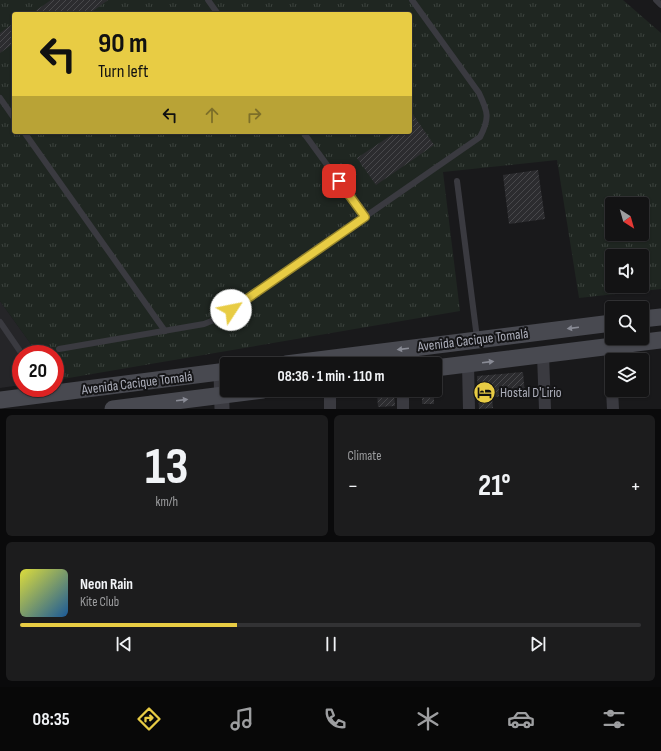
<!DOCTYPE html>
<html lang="en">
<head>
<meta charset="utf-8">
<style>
  :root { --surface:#131314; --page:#1c1c1d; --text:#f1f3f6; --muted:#9d9ea0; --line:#323234; --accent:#e8cc44 }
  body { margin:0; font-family:"Sofia Sans Condensed",sans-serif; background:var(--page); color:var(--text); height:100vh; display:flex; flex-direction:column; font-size:15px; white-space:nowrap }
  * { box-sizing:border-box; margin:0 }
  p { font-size:13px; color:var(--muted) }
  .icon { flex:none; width:22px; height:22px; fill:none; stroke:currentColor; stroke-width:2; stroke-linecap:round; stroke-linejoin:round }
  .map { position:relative; height:409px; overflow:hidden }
  .details { display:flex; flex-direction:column; gap:6px; padding:6px; background:#0a0a0b; flex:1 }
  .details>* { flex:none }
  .hud { position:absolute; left:12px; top:12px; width:400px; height:122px; border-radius:4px; box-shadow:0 1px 3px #0004,0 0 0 1px var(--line); background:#e8cc44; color:#111; overflow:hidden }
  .needle { width:26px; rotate:143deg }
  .fabs { position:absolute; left:605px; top:197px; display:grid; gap:8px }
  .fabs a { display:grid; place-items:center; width:44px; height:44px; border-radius:4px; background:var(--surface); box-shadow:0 1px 3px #0004,0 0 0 1px var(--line); font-size:20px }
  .speed { position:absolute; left:12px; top:345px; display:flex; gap:8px; font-size:20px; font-weight:700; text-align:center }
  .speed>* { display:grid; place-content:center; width:52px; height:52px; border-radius:50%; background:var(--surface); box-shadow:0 1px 3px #0004,0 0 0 1px var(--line); line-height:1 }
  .speed .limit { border:6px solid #d22; background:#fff; color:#111 }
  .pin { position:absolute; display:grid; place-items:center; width:34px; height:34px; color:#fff; margin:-17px; border-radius:8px; box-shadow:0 2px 6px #0006 }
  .me { position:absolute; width:44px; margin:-22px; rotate:56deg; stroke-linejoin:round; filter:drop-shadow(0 0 3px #0008) }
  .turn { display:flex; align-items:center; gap:14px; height:84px; padding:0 20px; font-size:18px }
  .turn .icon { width:52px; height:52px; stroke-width:2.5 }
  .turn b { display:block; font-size:28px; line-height:34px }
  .lanes { display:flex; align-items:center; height:38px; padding:0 20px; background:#0003; justify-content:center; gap:20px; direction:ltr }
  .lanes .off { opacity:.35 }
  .big { font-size:30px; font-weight:700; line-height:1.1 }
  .details .widget { flex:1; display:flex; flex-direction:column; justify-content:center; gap:6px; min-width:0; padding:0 14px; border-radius:6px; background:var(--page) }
  .details .dial { align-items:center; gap:0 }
  .dial b { font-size:52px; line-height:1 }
  .song { display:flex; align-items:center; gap:12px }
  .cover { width:48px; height:48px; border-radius:6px; background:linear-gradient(135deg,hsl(60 70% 55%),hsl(210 70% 35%)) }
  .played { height:4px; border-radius:2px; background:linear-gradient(90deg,var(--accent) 35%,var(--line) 35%) }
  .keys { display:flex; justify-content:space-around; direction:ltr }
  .heat { display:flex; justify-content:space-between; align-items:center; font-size:22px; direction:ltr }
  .details .tiles { flex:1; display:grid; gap:6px; grid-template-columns:1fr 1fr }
  .widget:last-child { grid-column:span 2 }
  .trip { position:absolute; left:220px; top:357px; width:222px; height:40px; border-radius:4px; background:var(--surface); box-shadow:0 1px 3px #0004,0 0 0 1px var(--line); font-weight:700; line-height:40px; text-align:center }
  .dock { display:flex; height:64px; justify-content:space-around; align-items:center; background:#080808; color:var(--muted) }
  .dock .icon { width:28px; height:28px }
  .dock .current { color:var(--accent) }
  .dock b { font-size:18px; color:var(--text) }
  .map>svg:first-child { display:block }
  .built { fill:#252528 }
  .grass { fill:url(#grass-tufts); fill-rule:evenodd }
  .building { fill:url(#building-hatch) }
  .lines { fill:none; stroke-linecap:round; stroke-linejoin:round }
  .service { stroke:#3a3a40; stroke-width:6 }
  .minor { stroke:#3a3a40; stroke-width:12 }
  .tertiary { stroke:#3a3a40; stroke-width:15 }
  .secondary { stroke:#484950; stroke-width:17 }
  .oneway { fill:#898b95 }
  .route-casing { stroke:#97852c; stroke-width:10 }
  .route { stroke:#e8cc44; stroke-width:7 }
  .labels { text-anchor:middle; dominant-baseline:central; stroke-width:4; stroke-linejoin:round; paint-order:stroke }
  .street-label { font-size:14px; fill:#acaeba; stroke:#141416 }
  .poi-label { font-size:14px; fill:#acaeba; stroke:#141416; text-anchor:start }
</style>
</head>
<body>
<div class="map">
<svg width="661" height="409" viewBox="0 0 661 409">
  <defs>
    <pattern id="grass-tufts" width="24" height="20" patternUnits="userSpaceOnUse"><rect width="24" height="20" fill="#1f2621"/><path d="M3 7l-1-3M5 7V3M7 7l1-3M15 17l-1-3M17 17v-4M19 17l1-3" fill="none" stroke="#3d433f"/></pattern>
    <pattern id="building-hatch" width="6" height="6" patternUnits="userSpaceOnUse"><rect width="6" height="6" fill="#2c2c2f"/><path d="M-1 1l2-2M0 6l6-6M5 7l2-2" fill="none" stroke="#48484b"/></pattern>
  </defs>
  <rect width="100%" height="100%" fill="#19191b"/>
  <path class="built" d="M0,301L38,354H21V385L0,388Z"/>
  <path class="grass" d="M0,0H623L661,33V289L579,298L557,160L443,172L460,311L57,380L55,378V354H38L0,301ZM14,14H410V132H14ZM612,204H642V234H612ZM612,256H642V286H612Z"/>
  <g class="building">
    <path d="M51,0H108L89,14H31Z"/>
    <path d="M14,23V43L0,53V33Z"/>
    <path d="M410,110L434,145L376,185L357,158L396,132H410Z"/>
    <path d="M538,170L545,219L509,224L503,175Z"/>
    <path d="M523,372L525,395L492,397L493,408L479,409L477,376Z"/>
    <rect x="422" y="390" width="12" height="14"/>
    <path d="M394,392L395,406L378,407L377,393Z"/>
  </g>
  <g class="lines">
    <g class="service">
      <path d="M208,0L218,14"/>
      <path d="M656,0L661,5"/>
      <path d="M0,98L14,118"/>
      <path d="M24,132L165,331"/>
      <path d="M303,132L365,217"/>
      <path d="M457,181L477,338"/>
      <path d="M0,322L22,354"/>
      <path d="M59,349L204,324L219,318L480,137C490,118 488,112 479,93L412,0"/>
    </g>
    <g class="minor">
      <path d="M610,346L612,389"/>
      <path d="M543,355L545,409"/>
      <path d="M468,364L469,409"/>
      <path d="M403,390V409"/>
      <path d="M612,390L613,409"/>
      <path d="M330,409V390"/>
    </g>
    <path class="tertiary" d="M221,372L222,409"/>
    <g class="secondary">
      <path d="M642,319L661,317"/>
      <path d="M286,364L612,323"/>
      <path d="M435,368L661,340"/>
      <path d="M0,400L227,371"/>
      <path d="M113,409L263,390"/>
    </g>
  </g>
  <defs><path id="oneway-solid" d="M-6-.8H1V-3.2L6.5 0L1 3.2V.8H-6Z"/></defs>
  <g class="oneway">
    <use href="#oneway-solid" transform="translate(573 328) rotate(173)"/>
    <use href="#oneway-solid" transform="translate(403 349) rotate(173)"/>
    <use href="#oneway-solid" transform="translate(488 362) rotate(-7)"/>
    <use href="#oneway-solid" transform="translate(182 400) rotate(-7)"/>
  </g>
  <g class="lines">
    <defs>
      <path id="route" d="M231,310L365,217L339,181"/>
    </defs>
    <use href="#route" class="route-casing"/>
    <use href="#route" class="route"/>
  </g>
  <defs>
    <symbol id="hotel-disc" viewBox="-11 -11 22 22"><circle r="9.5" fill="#e8cc44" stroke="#141416"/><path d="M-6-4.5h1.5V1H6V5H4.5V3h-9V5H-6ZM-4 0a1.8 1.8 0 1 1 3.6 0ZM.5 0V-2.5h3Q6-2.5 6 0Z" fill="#111"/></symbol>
  </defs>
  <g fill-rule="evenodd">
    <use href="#hotel-disc" x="472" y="380" width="25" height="25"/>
  </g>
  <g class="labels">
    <g class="street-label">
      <text transform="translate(473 340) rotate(-7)">Avenida Cacique Tomalá</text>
      <text transform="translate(137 383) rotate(-7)">Avenida Cacique Tomalá</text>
    </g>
    <g class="poi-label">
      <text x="500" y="392">Hostal D'Lirio</text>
    </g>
  </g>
</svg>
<div class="fabs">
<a><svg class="needle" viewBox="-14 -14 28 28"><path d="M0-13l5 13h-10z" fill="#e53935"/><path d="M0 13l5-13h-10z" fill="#9d9ea0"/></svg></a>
<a><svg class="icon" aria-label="sound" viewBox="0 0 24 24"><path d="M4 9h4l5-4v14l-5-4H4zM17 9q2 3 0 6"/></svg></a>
<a><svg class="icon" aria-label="search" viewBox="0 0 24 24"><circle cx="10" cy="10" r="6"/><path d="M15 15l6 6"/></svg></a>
<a><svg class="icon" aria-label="layers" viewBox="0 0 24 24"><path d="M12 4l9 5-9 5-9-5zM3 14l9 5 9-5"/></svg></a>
</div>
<div class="speed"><div class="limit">20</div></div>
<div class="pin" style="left:339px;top:181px;background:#d93025"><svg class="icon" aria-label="arrive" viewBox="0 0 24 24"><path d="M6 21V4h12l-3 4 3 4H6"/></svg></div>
<svg class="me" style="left:231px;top:310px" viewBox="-20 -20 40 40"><circle r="19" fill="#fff"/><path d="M0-13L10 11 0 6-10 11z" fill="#e8cc44"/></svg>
<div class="trip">08:36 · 1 min · 110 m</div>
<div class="hud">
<div class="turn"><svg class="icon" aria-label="left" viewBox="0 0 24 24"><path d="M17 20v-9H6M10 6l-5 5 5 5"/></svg><div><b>90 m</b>Turn left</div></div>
<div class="lanes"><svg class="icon" aria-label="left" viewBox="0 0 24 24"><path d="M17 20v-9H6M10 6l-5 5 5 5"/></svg><svg class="icon off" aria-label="ahead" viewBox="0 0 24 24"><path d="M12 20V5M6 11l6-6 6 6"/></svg><svg class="icon off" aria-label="right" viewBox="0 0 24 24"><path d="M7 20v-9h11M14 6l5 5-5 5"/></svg></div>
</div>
</div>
<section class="details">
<div class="tiles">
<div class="widget dial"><b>13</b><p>km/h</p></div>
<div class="widget"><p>Climate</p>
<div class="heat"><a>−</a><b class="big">21°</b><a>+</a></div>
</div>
<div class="widget">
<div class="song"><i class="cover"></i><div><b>Neon Rain</b><p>Kite Club</p></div></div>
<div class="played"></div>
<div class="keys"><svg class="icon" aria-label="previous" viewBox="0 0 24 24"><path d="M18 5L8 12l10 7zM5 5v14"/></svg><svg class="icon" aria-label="pause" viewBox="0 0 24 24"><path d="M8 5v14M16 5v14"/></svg><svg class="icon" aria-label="next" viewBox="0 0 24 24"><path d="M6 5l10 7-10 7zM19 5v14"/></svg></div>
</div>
</div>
</section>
<nav class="dock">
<b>08:35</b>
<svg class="icon current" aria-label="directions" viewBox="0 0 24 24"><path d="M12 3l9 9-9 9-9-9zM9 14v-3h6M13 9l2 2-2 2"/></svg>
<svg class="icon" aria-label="music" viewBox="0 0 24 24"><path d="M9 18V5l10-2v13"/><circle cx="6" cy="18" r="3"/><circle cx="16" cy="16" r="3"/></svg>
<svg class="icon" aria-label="phone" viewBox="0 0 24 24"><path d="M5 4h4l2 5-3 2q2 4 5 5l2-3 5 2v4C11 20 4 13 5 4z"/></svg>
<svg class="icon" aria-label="climate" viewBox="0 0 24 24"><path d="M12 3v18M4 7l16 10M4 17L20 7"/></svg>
<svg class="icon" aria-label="car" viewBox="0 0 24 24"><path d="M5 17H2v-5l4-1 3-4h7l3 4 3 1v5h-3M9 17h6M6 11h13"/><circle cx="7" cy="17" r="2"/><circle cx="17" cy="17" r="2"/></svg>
<svg class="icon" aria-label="filters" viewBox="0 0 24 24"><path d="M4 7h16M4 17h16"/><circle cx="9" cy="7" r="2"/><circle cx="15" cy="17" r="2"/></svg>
</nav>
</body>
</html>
